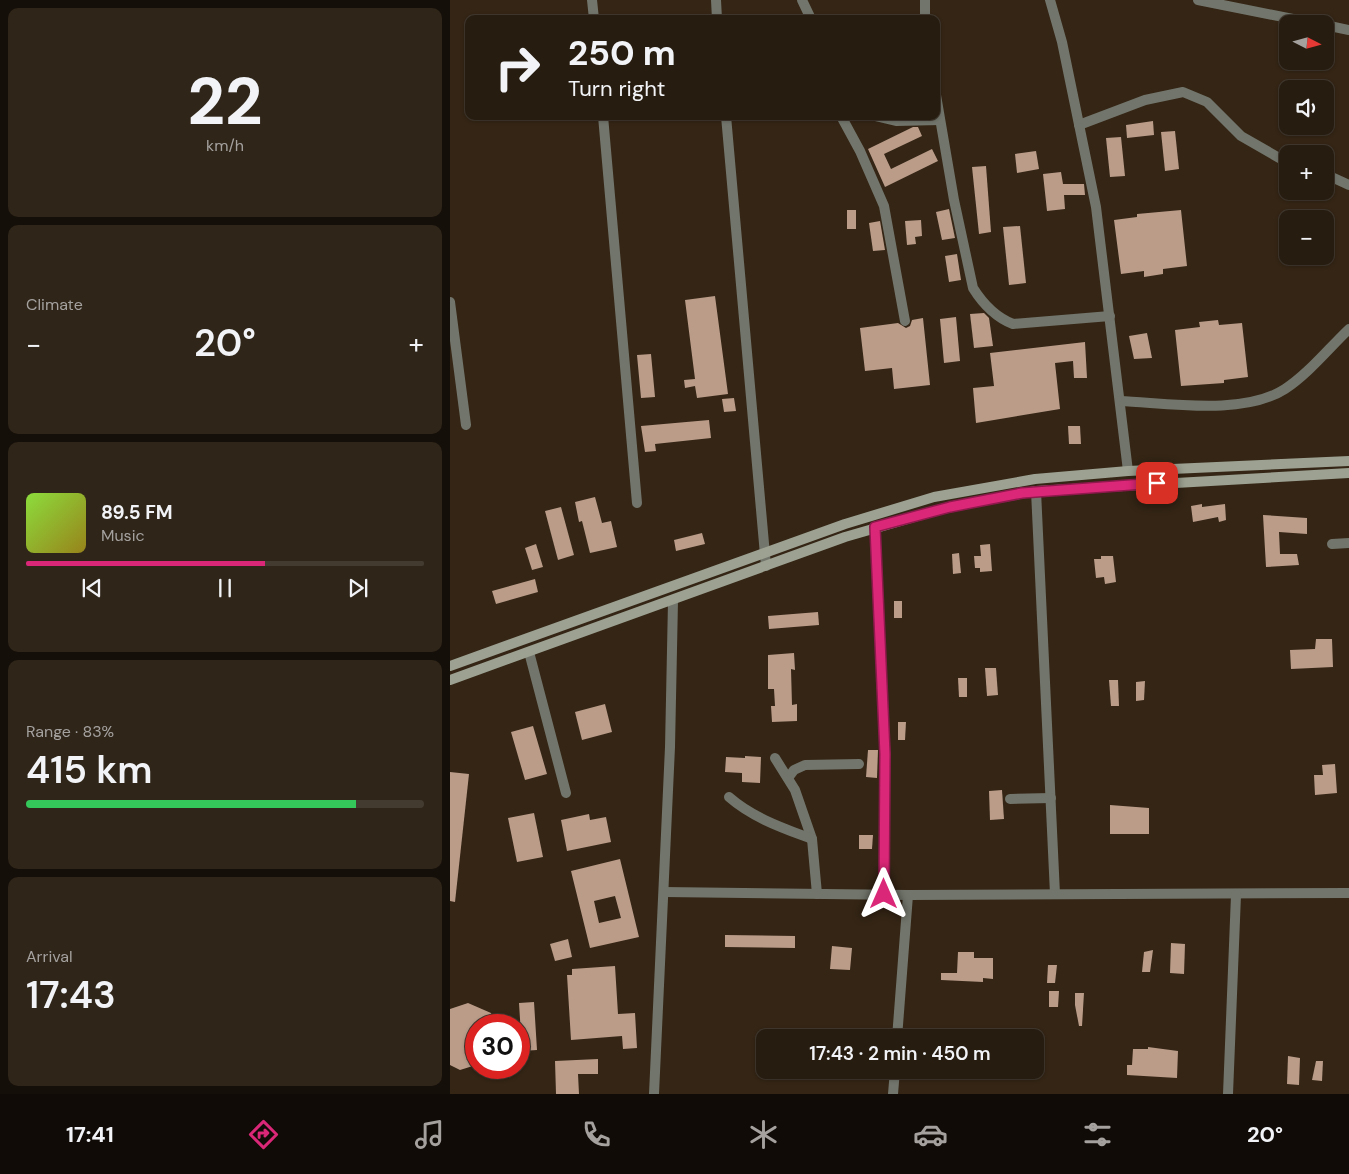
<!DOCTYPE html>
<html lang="en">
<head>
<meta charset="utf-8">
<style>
  :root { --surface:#271c10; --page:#2f2519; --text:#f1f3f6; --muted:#a4a19f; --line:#433a30; --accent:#db2777 }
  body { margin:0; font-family:"DM Sans",sans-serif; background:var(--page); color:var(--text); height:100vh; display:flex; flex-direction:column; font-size:19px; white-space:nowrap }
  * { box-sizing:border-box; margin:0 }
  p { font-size:16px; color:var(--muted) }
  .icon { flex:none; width:28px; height:28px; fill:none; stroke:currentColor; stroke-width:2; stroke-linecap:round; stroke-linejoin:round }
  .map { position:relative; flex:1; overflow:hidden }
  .side { display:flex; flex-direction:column; gap:8px; padding:8px; background:#150f09; width:450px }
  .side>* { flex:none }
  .hud { position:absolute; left:15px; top:15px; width:475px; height:105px; border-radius:10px; box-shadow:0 1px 4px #0004,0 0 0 1px var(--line); background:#271c10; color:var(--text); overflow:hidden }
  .needle { width:32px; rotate:96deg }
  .fabs { position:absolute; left:829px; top:15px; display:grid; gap:10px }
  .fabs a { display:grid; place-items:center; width:55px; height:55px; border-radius:10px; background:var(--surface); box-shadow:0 1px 4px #0004,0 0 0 1px var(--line); font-size:25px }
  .speed { position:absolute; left:15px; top:1014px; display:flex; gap:10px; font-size:25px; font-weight:700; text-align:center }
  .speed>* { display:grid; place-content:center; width:65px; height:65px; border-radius:50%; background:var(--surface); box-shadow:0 1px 4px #0004,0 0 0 1px var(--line); line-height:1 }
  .speed .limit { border:8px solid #d22; background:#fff; color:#111 }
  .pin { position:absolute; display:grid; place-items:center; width:42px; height:42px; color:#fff; margin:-21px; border-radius:10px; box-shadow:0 2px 8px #0006 }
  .me { position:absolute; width:55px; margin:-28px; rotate:0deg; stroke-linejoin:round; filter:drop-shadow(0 0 4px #0008) }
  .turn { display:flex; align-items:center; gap:18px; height:105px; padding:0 20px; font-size:22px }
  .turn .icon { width:65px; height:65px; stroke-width:2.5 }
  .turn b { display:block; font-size:35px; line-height:42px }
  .big { font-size:38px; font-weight:600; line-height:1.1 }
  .side .tile { flex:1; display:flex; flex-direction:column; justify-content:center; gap:8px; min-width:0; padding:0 18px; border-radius:10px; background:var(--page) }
  .side .dial { align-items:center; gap:0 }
  .dial b { font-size:65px; line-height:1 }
  .song { display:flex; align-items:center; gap:15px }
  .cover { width:60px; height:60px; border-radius:8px; background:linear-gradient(135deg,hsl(90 70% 55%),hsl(50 70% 35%)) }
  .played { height:5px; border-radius:2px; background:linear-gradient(90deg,var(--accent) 60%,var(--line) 60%) }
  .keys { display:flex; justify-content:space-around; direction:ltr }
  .heat { display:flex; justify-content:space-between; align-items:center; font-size:28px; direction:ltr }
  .charge { height:8px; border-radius:4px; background:linear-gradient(90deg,#34c759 83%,var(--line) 0) }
  .trip { position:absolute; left:306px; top:1029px; width:288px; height:50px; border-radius:10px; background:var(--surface); box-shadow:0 1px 4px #0004,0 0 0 1px var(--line); font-weight:600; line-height:50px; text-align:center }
  .tab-bar { display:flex; height:80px; justify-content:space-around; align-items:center; background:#100b06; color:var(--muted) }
  .tab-bar .icon { width:35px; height:35px }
  .tab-bar .current { color:var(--accent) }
  .tab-bar b { font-size:22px; color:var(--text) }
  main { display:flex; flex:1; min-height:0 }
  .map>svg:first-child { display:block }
  .building { fill:#ba9c89; fill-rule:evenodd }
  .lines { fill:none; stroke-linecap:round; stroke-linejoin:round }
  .street { stroke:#72756b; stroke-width:10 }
  .secondary { stroke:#9ca191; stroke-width:10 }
  .route-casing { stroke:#8e194d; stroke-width:12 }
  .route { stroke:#db2777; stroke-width:9 }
</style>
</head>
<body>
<main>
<section class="side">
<div class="tile dial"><b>22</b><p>km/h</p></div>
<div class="tile"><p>Climate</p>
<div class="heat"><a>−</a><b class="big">20°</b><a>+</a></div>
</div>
<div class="tile">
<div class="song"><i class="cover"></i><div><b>89.5 FM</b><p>Music</p></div></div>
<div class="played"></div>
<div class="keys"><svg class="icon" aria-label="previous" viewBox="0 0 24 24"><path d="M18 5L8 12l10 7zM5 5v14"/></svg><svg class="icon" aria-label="pause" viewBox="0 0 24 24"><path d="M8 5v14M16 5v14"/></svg><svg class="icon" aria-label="next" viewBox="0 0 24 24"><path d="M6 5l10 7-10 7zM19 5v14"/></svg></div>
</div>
<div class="tile"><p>Range · 83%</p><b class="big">415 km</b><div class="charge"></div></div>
<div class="tile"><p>Arrival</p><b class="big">17:43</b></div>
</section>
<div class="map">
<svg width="899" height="1094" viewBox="0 0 899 1094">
  <rect width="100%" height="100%" fill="#342515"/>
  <g class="building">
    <path d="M703,121L704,135L677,138L676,125Z"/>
    <path d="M463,127H468L472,136L434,154L441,169L482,149L488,161L435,187L418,149Z"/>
    <path d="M725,131L729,169L715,171L711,132Z"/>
    <path d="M671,137L675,176L660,177L656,138Z"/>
    <path d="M586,151L589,169L567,173L565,154Z"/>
    <path d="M536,166L541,232L529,234L522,167Z"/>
    <path d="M611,172L613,184H634L635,195H614L615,209L597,211L593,174Z"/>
    <path d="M499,209L505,238L492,240L486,212Z"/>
    <rect x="397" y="210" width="9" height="19"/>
    <path d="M731,210L737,266L713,269V274L694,277V271L671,274L664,220L687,217V214Z"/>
    <path d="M471,220L472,236L465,237L466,244L457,245L455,221Z"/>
    <path d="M430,221L435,250L423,251L419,223Z"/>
    <path d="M570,226L576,283L559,285L553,227Z"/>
    <path d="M507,254L511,280L499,282L495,256Z"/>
    <path d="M265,296L278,394L247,398L245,386L235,388L234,380L245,379L235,300Z"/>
    <path d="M534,313L539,318L543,346L524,348L520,314Z"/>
    <path d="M506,317L510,361L494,363L490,319Z"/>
    <path d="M473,318L480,385L444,389L442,368L415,371L410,328L448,323L456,328L460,326L462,320Z"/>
    <path d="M768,320L769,325L792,323L798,377L774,380V383L731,386L725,330L750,327L749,322Z"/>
    <path d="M697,333L702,358L684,359L679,336Z"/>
    <path d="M635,342L637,378H624L623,361L605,363L610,409L526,423L523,388L544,386L540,353Z"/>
    <path d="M201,354L205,397L191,398L187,355Z"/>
    <path d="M284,398L286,411L274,412L272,399Z"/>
    <path d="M259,420L261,438L205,444L206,451L195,452L191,426Z"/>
    <path d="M618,426H630L631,444H619Z"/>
    <path d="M145,497L152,523L161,521L167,547L140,553L132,521L129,522L125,502Z"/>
    <path d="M752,504V507L775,504L776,520L769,522L768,517L743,522L741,506Z"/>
    <path d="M111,507L124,555L108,560L95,511Z"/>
    <path d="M813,515L857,518V534L829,532L830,554H847L849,565L816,567Z"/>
    <path d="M252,533L255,544L226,551L224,540Z"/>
    <path d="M86,544L93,567L82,570L75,548Z"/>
    <path d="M540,544L542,571L530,572V568H525L524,556H531L530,545Z"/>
    <path d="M509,553L511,573L503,574L502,554Z"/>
    <path d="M651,556H663L666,582L655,584L654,577L646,578L644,559H651Z"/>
    <path d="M85,579L88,592L46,604L42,591Z"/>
    <rect x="444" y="601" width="8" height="17"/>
    <path d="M368,612L369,625L319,629L318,616Z"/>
    <path d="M866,639H882L883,667L841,669L840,650L865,649Z"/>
    <path d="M344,653L345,670L341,669L342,705L347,704V721L322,722L321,706H325L324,689H318V655Z"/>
    <path d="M535,668H546L548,695L537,696Z"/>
    <path d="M508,678H517V697H509Z"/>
    <path d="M659,680H668L669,706H661Z"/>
    <path d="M695,681L694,700L686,701V682Z"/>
    <path d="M155,704L162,732L132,740L125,712Z"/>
    <path d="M448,722H456L455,740H448Z"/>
    <path d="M83,726L97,774L75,780L61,732Z"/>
    <path d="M418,750H428L427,778L416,777Z"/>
    <path d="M295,756L311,757L310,783L292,782V773L275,772L276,757L295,758Z"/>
    <path d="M885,764L887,793L865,795L864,775H873L872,765Z"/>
    <path d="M0,772L19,774L5,902L0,901Z"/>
    <path d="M552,790L554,819L540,820L539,791Z"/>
    <path d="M660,805L699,808V834H660Z"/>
    <path d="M84,813L93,857L67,862L58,818Z"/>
    <path d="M139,814L140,820L156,817L161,842L117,851L111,820Z"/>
    <path d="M409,835H423L422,849H409Z"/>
    <path d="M170,859L189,937L140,948L121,871ZM165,896L171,918L149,923L144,901Z"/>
    <path d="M275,935L345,936V948L275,947Z"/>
    <path d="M118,939L122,957L105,961L100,944Z"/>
    <path d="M721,943L735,944L734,974L720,973Z"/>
    <path d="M382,946L402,948L400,970L380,969Z"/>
    <path d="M703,950L700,972H692L694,952Z"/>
    <path d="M508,952H524V958H543V979L533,978V982L491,980V973H507Z"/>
    <path d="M598,965H607L605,983H597Z"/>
    <path d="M165,966L168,1014L185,1013L187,1048L173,1049L172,1036L121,1040L117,975H122V969Z"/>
    <path d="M599,991H609L608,1007H599Z"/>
    <path d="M625,993H634L632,1026H629L625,1005Z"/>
    <path d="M84,1002L87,1050L72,1051L69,1003Z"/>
    <path d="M18,1003L41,1013L45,1025H26V1065L10,1070L0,1065V1009Z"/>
    <path d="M698,1047L728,1051L727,1078L677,1075V1065H682L683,1049H698Z"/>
    <path d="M838,1056L850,1058L849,1085L837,1084Z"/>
    <path d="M148,1059V1074H128L129,1094H106L105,1061Z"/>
    <path d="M866,1061H873L872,1081L862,1080Z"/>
  </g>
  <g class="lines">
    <g class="street">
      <path d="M142,0L144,19"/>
      <path d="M266,0L267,19"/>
      <path d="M352,0L361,19"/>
      <path d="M475,0V19"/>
      <path d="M600,0L612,42L646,207L678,471"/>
      <path d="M748,0L868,24"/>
      <path d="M875,25L899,30"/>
      <path d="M486,95L504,200L523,288C533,304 545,317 563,324L660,316"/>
      <path d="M153,116L187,503"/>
      <path d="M276,116L316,566"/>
      <path d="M391,116L410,151L434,206L455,321"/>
      <path d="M425,116L446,121L490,120"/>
      <path d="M629,125L695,100L733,92L757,102L791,136L838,163"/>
      <path d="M875,174L899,185"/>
      <path d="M0,302L16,425"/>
      <path d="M670,401C718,403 793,416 835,389C859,373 878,349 899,329"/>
      <path d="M586,491L605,894"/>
      <path d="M425,527L435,754L434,894"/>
      <path d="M882,544L899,543"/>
      <path d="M79,652L116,793"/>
      <path d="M325,758L345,790L362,839L367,894"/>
      <path d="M338,778L344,770L355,765L409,764"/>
      <path d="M279,797C303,818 333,828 362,839"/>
      <path d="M560,799L601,798"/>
      <path d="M214,892L458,895L899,893"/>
      <path d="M447,1038L458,895"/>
      <path d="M204,1094L220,747L223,601"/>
      <path d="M443,1094L445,1070"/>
      <path d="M778,1094L786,895"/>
    </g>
    <g class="secondary">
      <path d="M0,666L395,524L484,497L585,479L678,471L899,461"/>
      <path d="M0,680L395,537L499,507L586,491L899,473"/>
    </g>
  </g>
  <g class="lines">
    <defs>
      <path id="route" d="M434,894L435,754L425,527L500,507L572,493L707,483"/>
    </defs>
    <use href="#route" class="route-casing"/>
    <use href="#route" class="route"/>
  </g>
</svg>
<div class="fabs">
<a><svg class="needle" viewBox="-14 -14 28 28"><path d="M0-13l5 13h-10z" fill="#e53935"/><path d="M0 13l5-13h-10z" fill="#a4a19f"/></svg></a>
<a><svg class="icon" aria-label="sound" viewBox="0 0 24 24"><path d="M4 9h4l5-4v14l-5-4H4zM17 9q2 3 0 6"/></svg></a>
<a>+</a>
<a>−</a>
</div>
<div class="speed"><div class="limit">30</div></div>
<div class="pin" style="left:707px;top:483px;background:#d93025"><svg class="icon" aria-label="arrive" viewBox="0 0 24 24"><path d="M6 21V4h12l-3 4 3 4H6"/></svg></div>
<svg class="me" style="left:434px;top:894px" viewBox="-20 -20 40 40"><path d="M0-17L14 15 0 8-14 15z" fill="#db2777" stroke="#fff" stroke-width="4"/></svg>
<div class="trip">17:43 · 2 min · 450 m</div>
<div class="hud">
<div class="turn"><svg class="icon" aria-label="right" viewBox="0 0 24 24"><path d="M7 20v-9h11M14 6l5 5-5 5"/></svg><div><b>250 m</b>Turn right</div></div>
</div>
</div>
</main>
<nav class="tab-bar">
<b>17:41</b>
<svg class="icon current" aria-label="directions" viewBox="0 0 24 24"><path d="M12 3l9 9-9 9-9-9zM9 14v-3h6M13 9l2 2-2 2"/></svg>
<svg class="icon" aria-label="music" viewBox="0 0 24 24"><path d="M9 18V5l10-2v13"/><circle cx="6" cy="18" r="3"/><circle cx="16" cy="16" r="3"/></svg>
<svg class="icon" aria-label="phone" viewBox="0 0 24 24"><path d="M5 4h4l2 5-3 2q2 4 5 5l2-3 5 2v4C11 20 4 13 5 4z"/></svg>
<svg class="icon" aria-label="climate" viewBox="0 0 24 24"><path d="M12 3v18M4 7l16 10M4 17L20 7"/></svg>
<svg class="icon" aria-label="car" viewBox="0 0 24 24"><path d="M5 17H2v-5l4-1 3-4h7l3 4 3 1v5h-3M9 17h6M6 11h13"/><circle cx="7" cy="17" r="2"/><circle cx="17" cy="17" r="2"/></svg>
<svg class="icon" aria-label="filters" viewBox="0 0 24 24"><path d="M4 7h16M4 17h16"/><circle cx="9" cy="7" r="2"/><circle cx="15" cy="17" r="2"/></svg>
<b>20°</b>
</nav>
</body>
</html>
